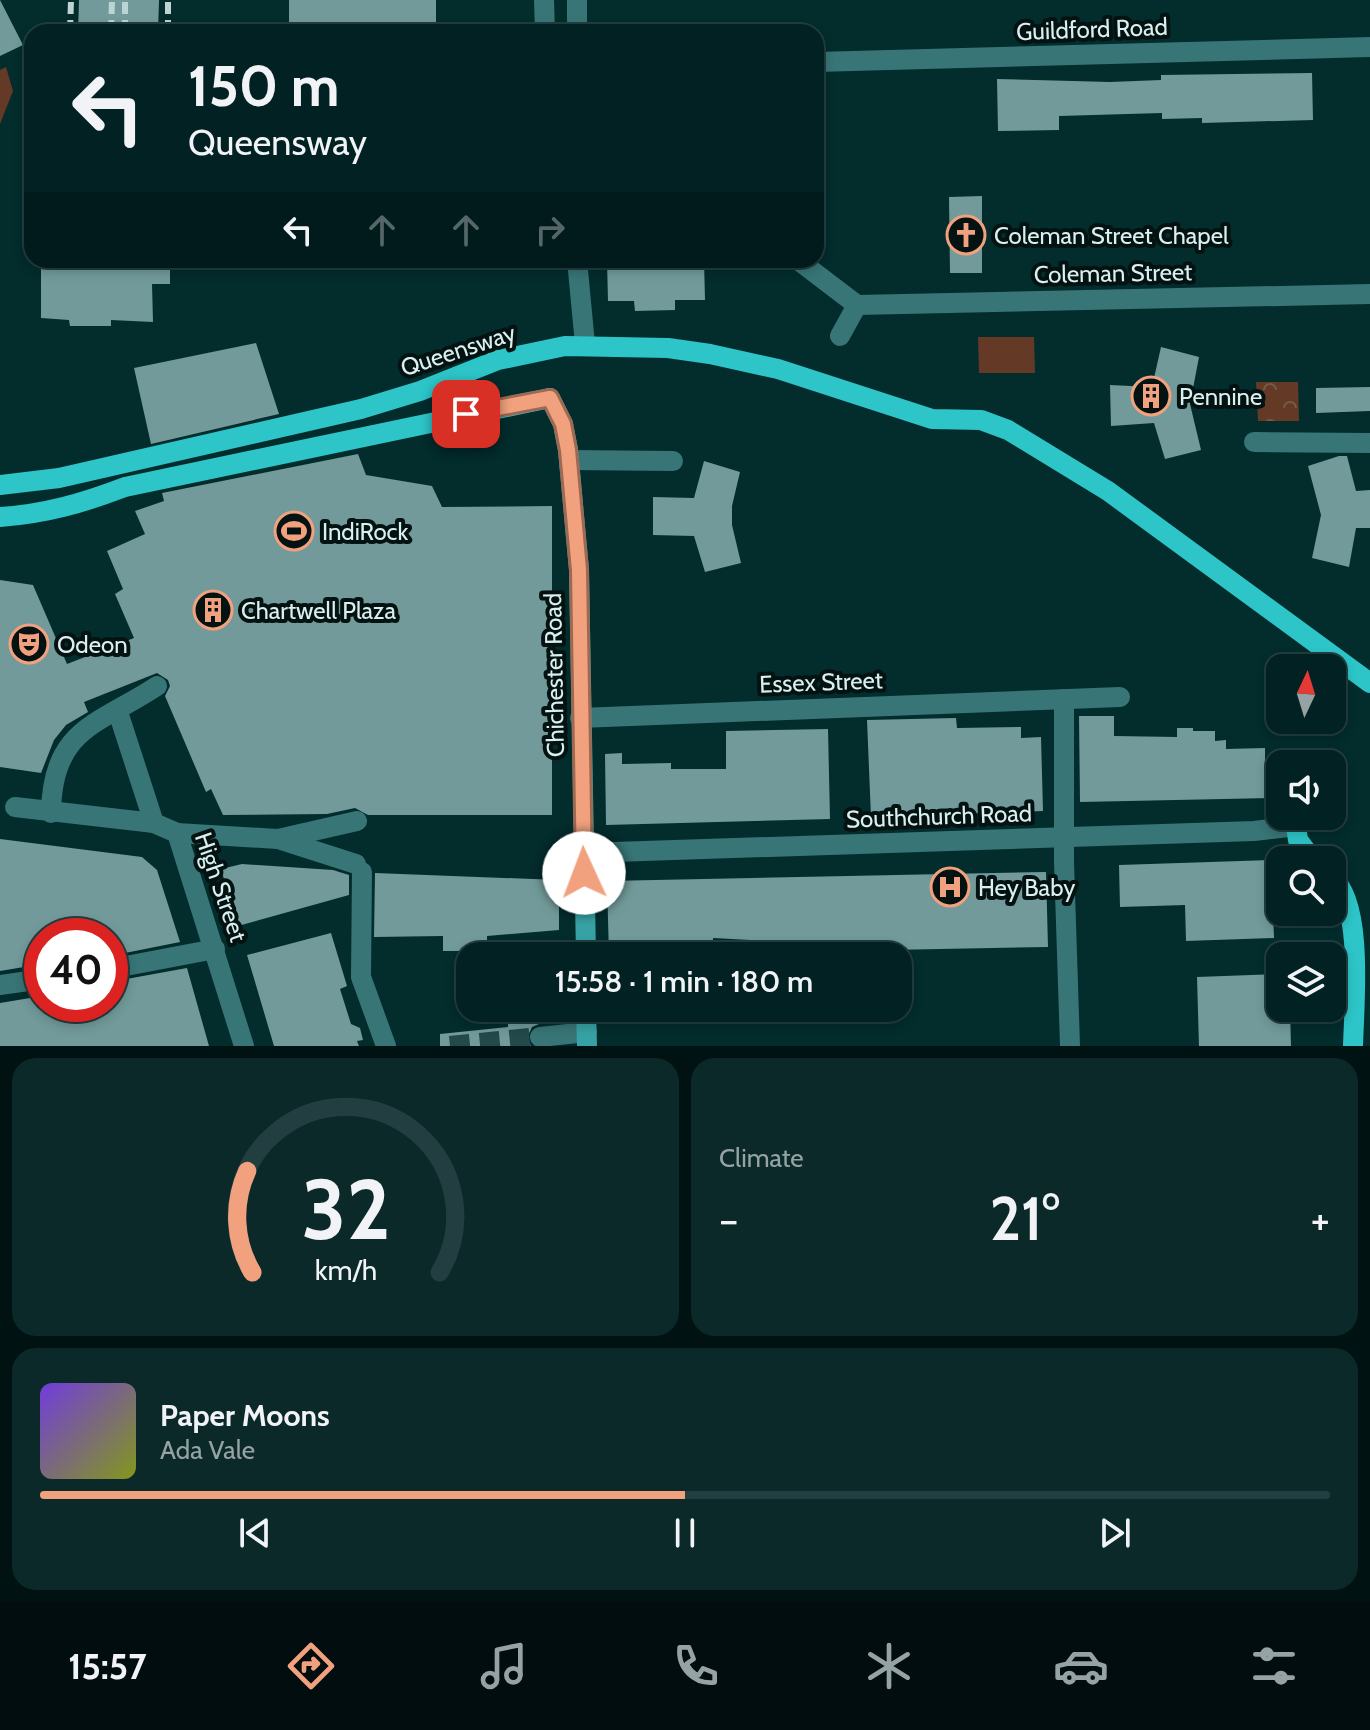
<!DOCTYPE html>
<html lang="en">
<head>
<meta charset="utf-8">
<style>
  :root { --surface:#022122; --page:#0c292a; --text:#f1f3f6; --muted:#96a3a5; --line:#233e40; --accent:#f2a17e }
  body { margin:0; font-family:Cabin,sans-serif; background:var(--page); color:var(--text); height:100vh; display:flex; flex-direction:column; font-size:30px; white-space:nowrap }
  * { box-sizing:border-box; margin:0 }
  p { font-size:26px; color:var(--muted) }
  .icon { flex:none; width:44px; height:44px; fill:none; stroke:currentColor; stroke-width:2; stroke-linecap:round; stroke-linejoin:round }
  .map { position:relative; height:1046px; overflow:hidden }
  .panel { display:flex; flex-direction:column; gap:12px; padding:12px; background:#011213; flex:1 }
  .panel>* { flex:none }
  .hud { position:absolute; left:24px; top:24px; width:800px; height:244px; border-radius:24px; box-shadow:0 4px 12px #0003,0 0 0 2px var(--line); background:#022122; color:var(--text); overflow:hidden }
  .needle { width:52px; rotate:4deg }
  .controls { position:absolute; left:1266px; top:654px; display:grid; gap:16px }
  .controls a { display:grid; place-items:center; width:80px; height:80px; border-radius:16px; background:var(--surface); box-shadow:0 4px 12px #0003,0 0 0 2px var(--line); font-size:40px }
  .speed { position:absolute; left:24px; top:918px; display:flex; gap:16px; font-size:40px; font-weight:700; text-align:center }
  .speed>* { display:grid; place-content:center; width:104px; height:104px; border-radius:50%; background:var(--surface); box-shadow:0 4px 12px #0003,0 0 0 2px var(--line); line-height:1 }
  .speed .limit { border:12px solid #d22; background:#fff; color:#111 }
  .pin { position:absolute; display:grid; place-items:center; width:68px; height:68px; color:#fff; margin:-34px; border-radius:16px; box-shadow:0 4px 12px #0006 }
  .me { position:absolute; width:88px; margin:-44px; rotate:358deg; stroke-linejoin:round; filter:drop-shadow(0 0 6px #0008) }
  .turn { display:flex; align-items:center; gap:28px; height:168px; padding:0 32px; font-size:36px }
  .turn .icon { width:104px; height:104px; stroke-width:2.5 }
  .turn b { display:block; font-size:56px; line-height:68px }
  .lanes { display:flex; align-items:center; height:76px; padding:0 32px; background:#0003; justify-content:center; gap:40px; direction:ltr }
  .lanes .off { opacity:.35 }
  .big { font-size:60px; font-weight:600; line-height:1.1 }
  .panel .tile { flex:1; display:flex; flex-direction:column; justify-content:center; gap:12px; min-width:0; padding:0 28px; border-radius:24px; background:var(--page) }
  .panel .dial { align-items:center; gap:0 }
  .dial svg { height:208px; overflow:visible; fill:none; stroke:var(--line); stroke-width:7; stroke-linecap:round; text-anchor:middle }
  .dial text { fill:var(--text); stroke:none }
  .song { display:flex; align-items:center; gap:24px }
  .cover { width:96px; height:96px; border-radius:12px; background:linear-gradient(135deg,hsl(260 70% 55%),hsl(70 70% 35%)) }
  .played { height:8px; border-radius:4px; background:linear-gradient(90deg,var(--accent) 50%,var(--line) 50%) }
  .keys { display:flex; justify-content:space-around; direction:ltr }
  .heat { display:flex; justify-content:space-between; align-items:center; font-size:44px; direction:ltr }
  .panel .tiles { flex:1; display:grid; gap:12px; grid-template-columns:1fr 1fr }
  .tile:last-child { grid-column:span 2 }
  .trip { position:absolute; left:456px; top:942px; width:456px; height:80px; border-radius:24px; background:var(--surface); box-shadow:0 4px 12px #0003,0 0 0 2px var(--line); font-weight:600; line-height:80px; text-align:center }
  .dock { display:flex; height:128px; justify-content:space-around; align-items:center; background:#010d0e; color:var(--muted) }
  .dock .icon { width:56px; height:56px }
  .dock .selected { color:var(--accent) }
  .dock b { font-size:36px; color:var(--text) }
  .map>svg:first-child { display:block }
  .green { fill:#643a27 }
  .park { fill:url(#park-crowns) }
  .building { fill:#729a9a }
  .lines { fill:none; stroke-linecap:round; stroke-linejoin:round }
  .street-tunnel { stroke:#23494a; stroke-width:20; stroke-dasharray:20 10; stroke-linecap:butt }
  .street { stroke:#387576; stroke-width:20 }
  .secondary { stroke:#37a2a4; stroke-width:20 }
  .primary { stroke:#2dc5c8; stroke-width:20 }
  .rail { stroke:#bcd4d4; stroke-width:6; stroke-dasharray:12 6; stroke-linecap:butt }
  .route-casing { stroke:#9d6952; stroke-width:20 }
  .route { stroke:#f2a17e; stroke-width:14 }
  .labels { text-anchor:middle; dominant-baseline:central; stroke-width:8; stroke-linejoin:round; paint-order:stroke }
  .street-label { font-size:24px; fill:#daefef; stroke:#041212 }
  .poi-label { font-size:24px; fill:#daefef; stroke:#041212; text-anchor:start }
</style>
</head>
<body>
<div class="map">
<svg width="1370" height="1046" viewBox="0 0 1370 1046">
  <defs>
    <pattern id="park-crowns" width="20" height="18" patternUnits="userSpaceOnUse" patternTransform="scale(2)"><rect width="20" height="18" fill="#643a27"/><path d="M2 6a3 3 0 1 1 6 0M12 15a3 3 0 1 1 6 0" fill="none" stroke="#7a5747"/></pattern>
  </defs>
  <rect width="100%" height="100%" fill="#032c2d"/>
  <g class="green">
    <path d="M6,67L13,91L0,124V70Z"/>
    <path d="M978,337H1034L1035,373H979Z"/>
  </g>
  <path class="park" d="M1256,382H1298L1299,421H1258Z"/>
  <g class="building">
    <path d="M0,0L23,45L0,56Z"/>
    <path d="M79,0H159L158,32H78Z"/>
    <rect x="289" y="0" width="147" height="32"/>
    <path d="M1312,73L1313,120L1202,123V118L1162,119V113L1059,116V130L998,131L997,79L1110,82L1161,80V75Z"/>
    <path d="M982,196V273H950L949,197Z"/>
    <path d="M41,260H170V284H152L153,322L111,320V326H70L69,320L41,318Z"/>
    <path d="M607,260H704L705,300H675V310L635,311L634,301H608Z"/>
    <path d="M256,343L279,414L151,444L134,368Z"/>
    <path d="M1161,347L1199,357L1190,404L1201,450L1165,459L1154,423L1111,426L1110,385L1152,387Z"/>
    <path d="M1370,387V411L1316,413V388Z"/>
    <path d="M358,454L366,475L432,486L442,507L552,506V815H368L355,808L327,814L223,815L211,789L206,792L165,696L170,686L168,680L157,673L84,702L88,712L66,725L54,740L41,773L0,767V580L33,585L67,664L134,638L115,594L123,589L107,551L145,534L135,511L164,501L162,493Z"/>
    <path d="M1339,456H1347L1356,491L1370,490V528H1356L1349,567L1312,558L1321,515L1308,466Z"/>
    <path d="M704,461L740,472L732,506V525L741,563L705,572L694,536L653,535V497L694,498Z"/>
    <path d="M1079,716H1114V736L1177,737V728H1193V731H1215V741L1226,740V749L1265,748V767L1270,766L1271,798L1080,802Z"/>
    <path d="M956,718L957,728L1021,727V738L1041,737L1043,811L871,817L867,720Z"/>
    <path d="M828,729L830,819L606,825L605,754L622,753V764L671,763V769H726V731Z"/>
    <path d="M0,839L142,857L157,870L180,942L110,956V936H42V964L0,971Z"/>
    <path d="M1271,860L1274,938L1186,941L1185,905L1120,907L1119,865Z"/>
    <path d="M242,864L333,870L349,875V895L238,926L221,869Z"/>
    <path d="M1046,872L1048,947L785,952V942L713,938V941L682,942V956H609L607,881Z"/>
    <path d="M375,873L559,880V930L487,936V951H443V936L374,937Z"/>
    <path d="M331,933L347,986L340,989L351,1024L360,1028L363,1040L357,1041L359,1046H274L247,955Z"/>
    <path d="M187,968L209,1046H0V1003L42,996V1004H110V982Z"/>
    <path d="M1280,974V1008H1290L1291,1046H1199L1197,977Z"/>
    <path d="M508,1008H536L539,1024L532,1027L527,1038L531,1046H440V1034L508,1027Z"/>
  </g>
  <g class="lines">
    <path class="street-tunnel" d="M450,1046L540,1037"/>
    <g class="street">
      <path d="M544,0L545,32"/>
      <path d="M577,0V32"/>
      <path d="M816,62L1370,47"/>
      <path d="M577,260L585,344"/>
      <path d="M798,260L857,305L840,336"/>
      <path d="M857,305L1370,294"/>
      <path d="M1254,442L1370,443"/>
      <path d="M569,460L673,461"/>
      <path d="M1064,699V862L1070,1046"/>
      <path d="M118,712L154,823L177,833L244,1046"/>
      <path d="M580,718L1120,697"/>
      <path d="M15,807L154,823"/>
      <path d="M51,813C52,728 98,725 157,686"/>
      <path d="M177,833L278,839L357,821"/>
      <path d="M278,839L356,864"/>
      <path d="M584,853L1254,831L1296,826"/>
      <path d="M362,872L361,977L386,1046"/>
      <path d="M110,969L215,949"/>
      <path d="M0,985L42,979"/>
      <path d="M540,1037L587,1032"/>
    </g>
    <g class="secondary">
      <path d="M550,398L563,424L568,450L579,570L586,956"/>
      <path d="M586,1008L587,1046"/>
    </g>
    <g class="primary">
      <path d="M0,485L59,478L361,409L420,391L498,360L565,346L668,348L710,354L778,369L932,419L981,420L1008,430L1108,491L1370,683"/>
      <path d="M0,517C45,514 83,503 125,487L550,398"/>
      <path d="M1296,826L1298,840L1313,860"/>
      <path d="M1332,878C1364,902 1354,1007 1353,1046"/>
    </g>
    <g class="rail">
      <path d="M70,32L71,0"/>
      <path d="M111,32L112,0"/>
      <path d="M125,32V0"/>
      <path d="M168,32V0"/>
    </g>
  </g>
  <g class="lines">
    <defs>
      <path id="route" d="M466,414L550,398L563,424L568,450L579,570L584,873"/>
    </defs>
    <use href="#route" class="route-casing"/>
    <use href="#route" class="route"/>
  </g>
  <defs>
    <symbol id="church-ring" viewBox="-11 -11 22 22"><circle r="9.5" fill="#041212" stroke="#f2a17e" stroke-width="1.5"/><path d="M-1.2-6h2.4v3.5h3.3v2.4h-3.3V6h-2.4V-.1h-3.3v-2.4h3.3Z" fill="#f2a17e"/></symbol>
    <symbol id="building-ring" viewBox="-11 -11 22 22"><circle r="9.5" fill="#041212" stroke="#f2a17e" stroke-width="1.5"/><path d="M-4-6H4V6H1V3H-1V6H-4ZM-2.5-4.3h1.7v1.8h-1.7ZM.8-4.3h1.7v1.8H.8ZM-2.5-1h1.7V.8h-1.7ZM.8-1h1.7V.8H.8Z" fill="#f2a17e"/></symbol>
    <symbol id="stadium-ring" viewBox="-11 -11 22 22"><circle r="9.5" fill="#041212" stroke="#f2a17e" stroke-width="1.5"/><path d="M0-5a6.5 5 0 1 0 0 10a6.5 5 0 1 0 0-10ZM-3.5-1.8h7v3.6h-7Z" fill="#f2a17e"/></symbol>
    <symbol id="theatre-ring" viewBox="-11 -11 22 22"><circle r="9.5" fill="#041212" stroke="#f2a17e" stroke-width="1.5"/><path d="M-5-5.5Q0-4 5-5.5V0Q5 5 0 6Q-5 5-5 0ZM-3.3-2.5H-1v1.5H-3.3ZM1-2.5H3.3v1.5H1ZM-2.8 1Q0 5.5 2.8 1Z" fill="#f2a17e"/></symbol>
    <symbol id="hospital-ring" viewBox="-11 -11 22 22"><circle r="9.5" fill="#041212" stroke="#f2a17e" stroke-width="1.5"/><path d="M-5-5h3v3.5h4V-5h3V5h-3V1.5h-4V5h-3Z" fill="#f2a17e"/></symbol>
  </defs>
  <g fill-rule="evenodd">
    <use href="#church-ring" x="944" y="213" width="44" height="44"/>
    <use href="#building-ring" x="1129" y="374" width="44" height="44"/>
    <use href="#stadium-ring" x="272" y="509" width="44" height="44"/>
    <use href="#building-ring" x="191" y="588" width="44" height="44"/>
    <use href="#theatre-ring" x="7" y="622" width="44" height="44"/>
    <use href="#hospital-ring" x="928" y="865" width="44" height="44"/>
  </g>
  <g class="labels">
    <g class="street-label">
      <text transform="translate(1092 29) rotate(-2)">Guildford Road</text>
      <text transform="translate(1113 273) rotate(-1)">Coleman Street</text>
      <text transform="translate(458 350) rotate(-18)">Queensway</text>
      <text transform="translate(554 675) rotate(-91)">Chichester Road</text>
      <text transform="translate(821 682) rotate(-2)">Essex Street</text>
      <text transform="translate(939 816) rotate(-2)">Southchurch Road</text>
      <text transform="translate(221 887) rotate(71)">High Street</text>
    </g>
    <g class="poi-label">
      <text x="994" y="235">Coleman Street Chapel</text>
      <text x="1179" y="396">Pennine</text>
      <text x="322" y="531">IndiRock</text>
      <text x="241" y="610">Chartwell Plaza</text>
      <text x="57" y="644">Odeon</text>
      <text x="978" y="887">Hey Baby</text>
    </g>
  </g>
</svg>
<div class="controls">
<a><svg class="needle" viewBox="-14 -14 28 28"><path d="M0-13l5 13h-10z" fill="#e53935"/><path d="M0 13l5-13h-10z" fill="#96a3a5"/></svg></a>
<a><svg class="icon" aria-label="sound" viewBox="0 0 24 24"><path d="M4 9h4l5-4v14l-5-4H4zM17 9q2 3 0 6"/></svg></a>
<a><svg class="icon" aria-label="search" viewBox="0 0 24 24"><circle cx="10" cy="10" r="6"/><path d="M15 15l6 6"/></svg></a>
<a><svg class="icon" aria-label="layers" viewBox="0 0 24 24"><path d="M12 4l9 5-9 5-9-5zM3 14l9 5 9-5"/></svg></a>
</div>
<div class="speed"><div class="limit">40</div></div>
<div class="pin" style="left:466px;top:414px;background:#d93025"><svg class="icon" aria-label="arrive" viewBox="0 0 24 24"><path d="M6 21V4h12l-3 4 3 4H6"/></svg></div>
<svg class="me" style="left:584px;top:873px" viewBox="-20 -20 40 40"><circle r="19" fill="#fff"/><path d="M0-13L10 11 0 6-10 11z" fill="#f2a17e"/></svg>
<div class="trip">15:58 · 1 min · 180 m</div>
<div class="hud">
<div class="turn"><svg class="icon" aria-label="left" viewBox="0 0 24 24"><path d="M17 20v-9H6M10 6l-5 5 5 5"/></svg><div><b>150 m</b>Queensway</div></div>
<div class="lanes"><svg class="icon" aria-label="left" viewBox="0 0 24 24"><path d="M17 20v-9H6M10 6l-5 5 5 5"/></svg><svg class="icon off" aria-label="ahead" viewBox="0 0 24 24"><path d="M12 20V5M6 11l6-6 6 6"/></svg><svg class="icon off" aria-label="ahead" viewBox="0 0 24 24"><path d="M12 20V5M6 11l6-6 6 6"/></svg><svg class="icon off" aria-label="right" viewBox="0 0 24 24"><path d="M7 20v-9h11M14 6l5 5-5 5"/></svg></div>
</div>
</div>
<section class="panel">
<div class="tiles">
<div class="tile dial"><svg viewBox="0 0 100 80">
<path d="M14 69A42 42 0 1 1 86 69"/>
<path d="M14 69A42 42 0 0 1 12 30" stroke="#f2a17e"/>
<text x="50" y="56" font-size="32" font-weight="700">32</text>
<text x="50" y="72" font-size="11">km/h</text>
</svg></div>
<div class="tile"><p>Climate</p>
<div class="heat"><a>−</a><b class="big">21°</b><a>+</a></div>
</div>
<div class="tile">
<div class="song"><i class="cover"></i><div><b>Paper Moons</b><p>Ada Vale</p></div></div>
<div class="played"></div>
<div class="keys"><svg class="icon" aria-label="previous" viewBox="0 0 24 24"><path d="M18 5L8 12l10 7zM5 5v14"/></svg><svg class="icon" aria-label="pause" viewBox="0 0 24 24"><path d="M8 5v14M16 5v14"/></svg><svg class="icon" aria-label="next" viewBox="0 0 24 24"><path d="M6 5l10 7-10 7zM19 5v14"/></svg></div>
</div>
</div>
</section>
<nav class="dock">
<b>15:57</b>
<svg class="icon selected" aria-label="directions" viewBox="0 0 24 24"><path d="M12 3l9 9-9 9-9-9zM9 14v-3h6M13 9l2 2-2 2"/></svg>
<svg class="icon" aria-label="music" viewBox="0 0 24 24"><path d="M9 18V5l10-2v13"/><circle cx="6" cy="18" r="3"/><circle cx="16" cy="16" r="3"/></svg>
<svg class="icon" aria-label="phone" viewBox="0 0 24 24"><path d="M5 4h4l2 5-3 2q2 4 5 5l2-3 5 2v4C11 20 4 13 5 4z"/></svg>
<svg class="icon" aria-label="climate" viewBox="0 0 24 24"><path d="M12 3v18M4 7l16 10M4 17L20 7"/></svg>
<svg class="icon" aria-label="car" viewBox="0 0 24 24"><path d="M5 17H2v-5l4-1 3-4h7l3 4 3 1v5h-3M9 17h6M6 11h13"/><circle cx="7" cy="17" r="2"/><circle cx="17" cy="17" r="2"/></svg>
<svg class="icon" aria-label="filters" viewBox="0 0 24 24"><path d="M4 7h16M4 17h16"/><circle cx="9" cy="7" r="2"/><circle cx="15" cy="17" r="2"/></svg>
</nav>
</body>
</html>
